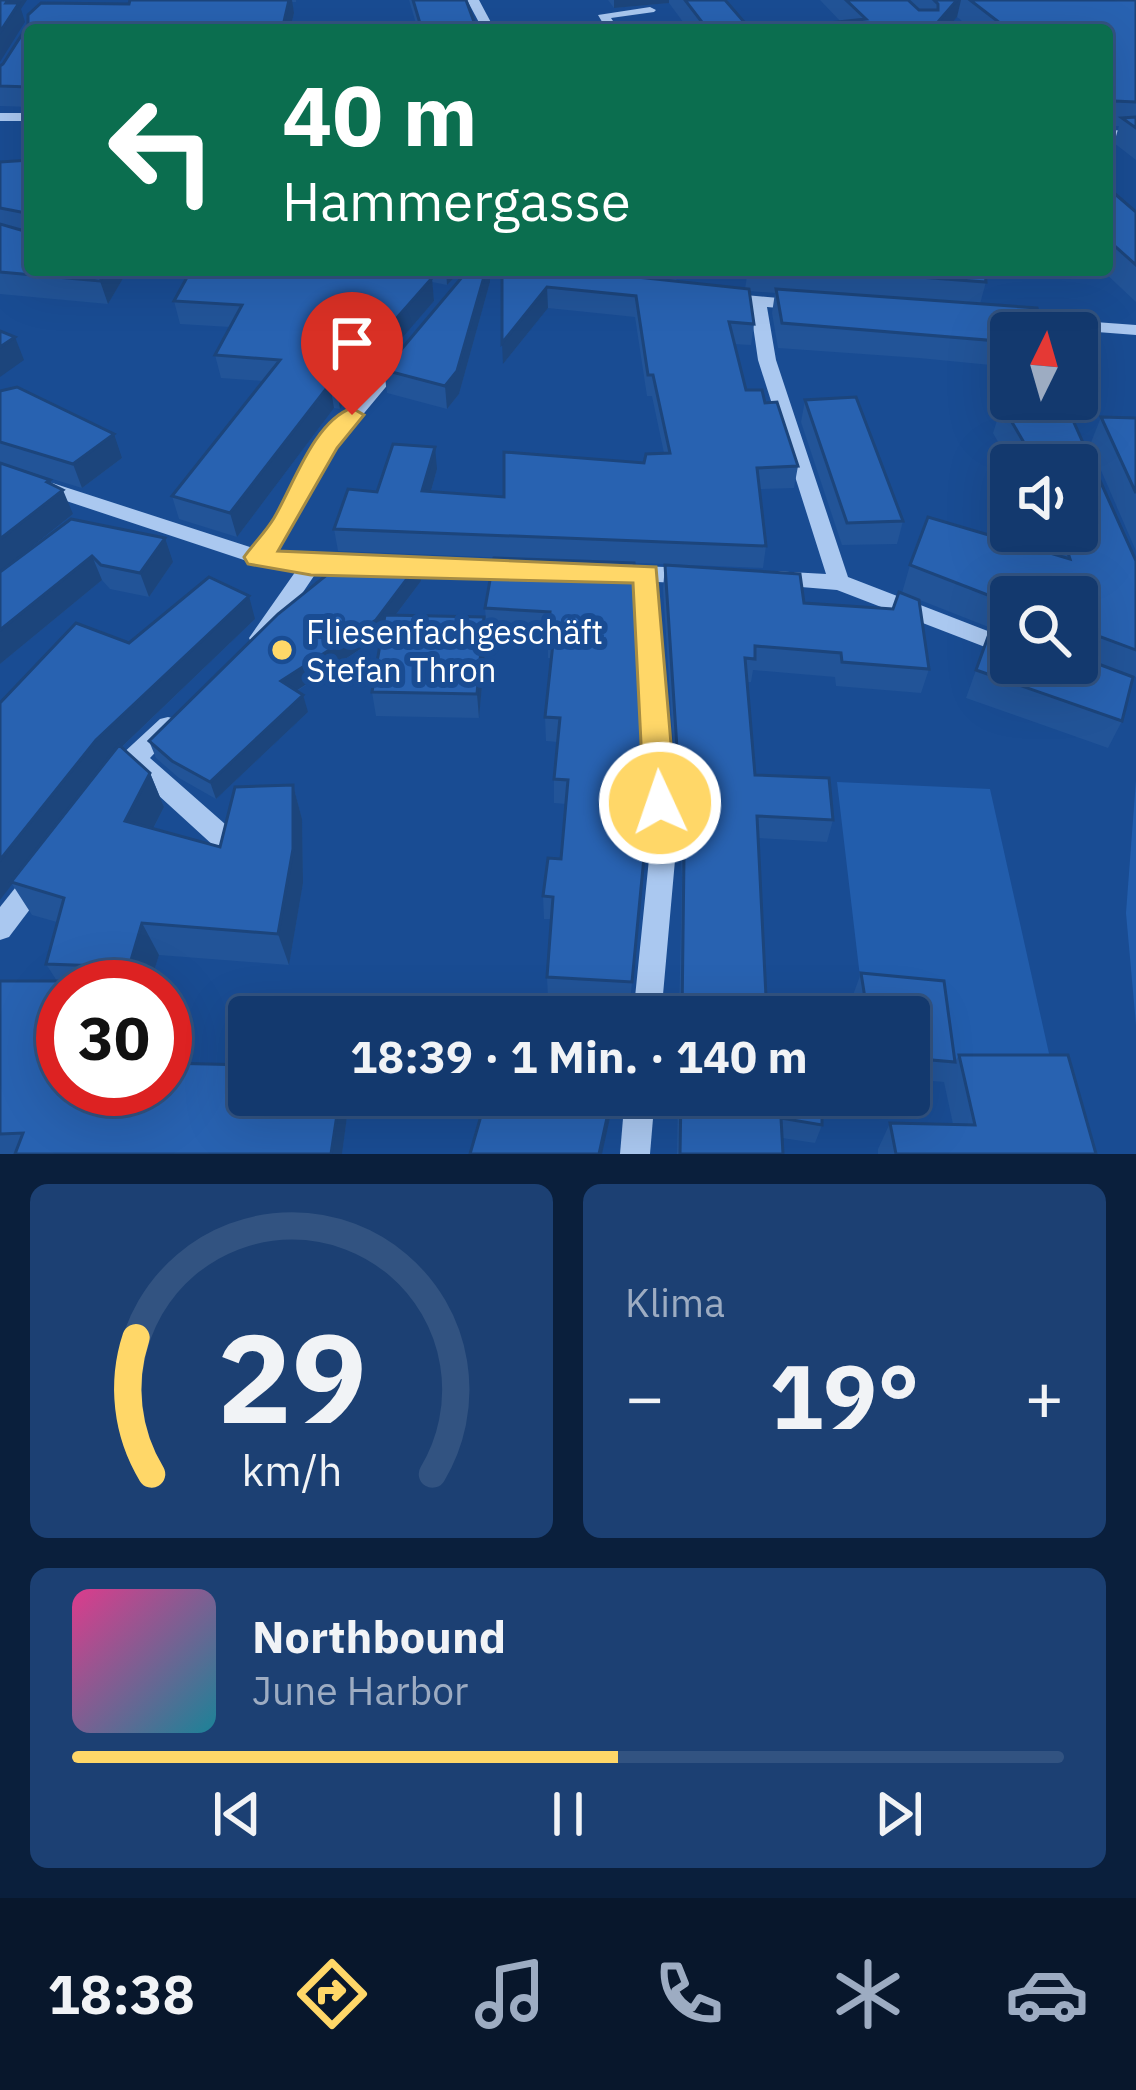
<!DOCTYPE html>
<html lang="de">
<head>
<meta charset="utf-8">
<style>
  :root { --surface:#13396e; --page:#1c4073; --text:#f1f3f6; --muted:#9dacc2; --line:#325381; --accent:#ffd768 }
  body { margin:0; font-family:"IBM Plex Sans",sans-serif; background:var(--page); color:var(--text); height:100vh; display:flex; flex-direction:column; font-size:45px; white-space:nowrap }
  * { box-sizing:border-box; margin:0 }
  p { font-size:39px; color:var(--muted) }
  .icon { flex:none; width:66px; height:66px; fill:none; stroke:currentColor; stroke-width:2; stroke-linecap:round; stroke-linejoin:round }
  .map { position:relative; height:1154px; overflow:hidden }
  .sheet { display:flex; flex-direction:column; gap:30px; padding:30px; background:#0a1f3c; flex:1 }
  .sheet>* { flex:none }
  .hud { position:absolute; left:24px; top:24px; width:1089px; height:252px; border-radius:12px; box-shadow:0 12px 48px #0002,0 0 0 3px var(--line); background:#0b6e4f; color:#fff; overflow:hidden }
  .needle { width:78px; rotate:5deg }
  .tools { position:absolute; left:990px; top:312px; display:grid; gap:24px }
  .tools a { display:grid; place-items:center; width:108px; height:108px; border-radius:12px; background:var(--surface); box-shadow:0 12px 48px #0002,0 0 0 3px var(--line); font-size:60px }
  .speed { position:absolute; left:36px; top:960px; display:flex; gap:24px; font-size:60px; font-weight:700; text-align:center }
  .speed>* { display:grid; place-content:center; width:156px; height:156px; border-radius:50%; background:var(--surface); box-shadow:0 12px 48px #0002,0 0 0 3px var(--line); line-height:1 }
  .speed .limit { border:18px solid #d22; background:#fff; color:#111 }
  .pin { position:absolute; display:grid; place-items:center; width:102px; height:102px; color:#fff; margin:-123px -51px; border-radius:50% 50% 50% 0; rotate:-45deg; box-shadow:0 0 12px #0007 }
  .pin .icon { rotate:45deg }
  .me { position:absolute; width:132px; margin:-66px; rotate:357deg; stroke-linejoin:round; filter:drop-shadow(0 0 9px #0008) }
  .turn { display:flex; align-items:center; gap:42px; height:252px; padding:0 60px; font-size:54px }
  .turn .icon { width:156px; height:156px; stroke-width:2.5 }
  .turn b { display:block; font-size:84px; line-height:102px }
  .big { font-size:90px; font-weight:700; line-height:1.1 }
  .sheet .card { flex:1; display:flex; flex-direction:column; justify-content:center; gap:18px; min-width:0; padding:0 42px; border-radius:18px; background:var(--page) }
  .sheet .dial { align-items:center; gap:0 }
  .dial svg { height:312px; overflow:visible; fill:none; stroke:var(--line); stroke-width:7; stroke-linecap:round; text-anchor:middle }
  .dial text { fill:var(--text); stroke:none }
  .song { display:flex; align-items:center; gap:36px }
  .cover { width:144px; height:144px; border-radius:18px; background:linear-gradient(135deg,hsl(330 70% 55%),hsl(190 70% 35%)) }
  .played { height:12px; border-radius:6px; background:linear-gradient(90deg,var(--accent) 55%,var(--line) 55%) }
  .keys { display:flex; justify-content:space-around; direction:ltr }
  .heat { display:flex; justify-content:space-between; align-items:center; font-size:66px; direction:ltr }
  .sheet .tiles { flex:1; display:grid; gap:30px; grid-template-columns:1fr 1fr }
  .card:last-child { grid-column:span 2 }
  .trip { position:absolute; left:228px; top:996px; width:702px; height:120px; border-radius:12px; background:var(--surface); box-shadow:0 12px 48px #0002,0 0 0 3px var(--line); font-weight:700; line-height:120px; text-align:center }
  .tabs { display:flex; height:192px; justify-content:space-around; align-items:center; background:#08172c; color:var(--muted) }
  .tabs .icon { width:84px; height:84px }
  .tabs .on { color:var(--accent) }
  .tabs b { font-size:54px; color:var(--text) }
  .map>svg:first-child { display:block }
  .green { fill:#225dac }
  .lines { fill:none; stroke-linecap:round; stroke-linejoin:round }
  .minor { fill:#aac8f0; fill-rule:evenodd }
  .wall { fill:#225498; fill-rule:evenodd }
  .shaded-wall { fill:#1c457c }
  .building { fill:#2862b1; stroke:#1c457c; stroke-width:3 }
  .route { fill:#ffd768; stroke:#a68c44; stroke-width:3 }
  .poi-dot { fill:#ffd768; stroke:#194c93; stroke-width:4.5 }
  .labels { text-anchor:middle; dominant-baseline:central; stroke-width:12; stroke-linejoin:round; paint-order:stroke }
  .poi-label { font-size:33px; fill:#fff; stroke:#194c93; text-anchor:start }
</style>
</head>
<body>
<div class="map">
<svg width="1136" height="1154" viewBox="0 0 1136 1154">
  <rect width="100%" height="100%" fill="#194c93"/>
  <g class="green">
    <path d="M1136,780V1025L1126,913Z"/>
    <path d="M837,782L990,789L1054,1076L951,1071L939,997L862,994Z"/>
  </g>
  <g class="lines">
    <g class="minor">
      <path d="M467,0H479L495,30H483Z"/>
      <path d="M650,7L656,10L654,12L611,18L619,30H607L598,15Z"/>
      <rect x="0" y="113" width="30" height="8"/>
      <path d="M1107,130L1136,131V139L1107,138Z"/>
      <path d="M724,293L801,300L809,305L801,310L767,307L776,360L848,577L1011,640V657L837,590L765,584L761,579L772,571L826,574L758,360L750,305L718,301V295Z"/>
      <path d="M1011,316L1136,325V335L1005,325L1003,321Z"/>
      <path d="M401,353L410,358L335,448L290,530L273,551L363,560L373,567L363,574L318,570L268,644H252L249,638L298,568L250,562L0,479V466L253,548L272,526L320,441L395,354Z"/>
      <path d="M394,560L519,564L529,571L519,578L394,574L384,567Z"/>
      <path d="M610,565L693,568L703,576L693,584L658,582L676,849L661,1017H633L650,849L637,581L603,578L600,573Z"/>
      <path d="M168,717L176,719L180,726L150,758L233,831L237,839L233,847L224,850L215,847L134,773L116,785L107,782L104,775L107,768L160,719Z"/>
      <path d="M40,864L49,868L53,876L49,884L9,937L0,940V907L31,868Z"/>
      <path d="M625,1095H655L650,1154H620Z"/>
    </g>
  </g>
  <g class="wall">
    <path d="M130,0H296V2H292L294,13L290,30H30V107L0,106V66L3,64L28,25V15L41,3L129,4Z"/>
    <path d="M409,0H466L477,30H418Z"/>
    <path d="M608,0H725L751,30H689L669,3L614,8Z"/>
    <path d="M820,0H1136V160L1114,143L1119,126H1107V30H973L957,17L946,30H761L841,22Z"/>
    <path d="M0,162L128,270L108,304L0,294Z"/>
    <path d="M1107,187L1136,212V302L1102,270H1107Z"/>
    <path d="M191,270H462L447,285L432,282L434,301L361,386L356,384L340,409L334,408L237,537L179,519L172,496L263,381L221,378L215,355L230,327L180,324L174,301Z"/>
    <path d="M502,270H679L676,281L745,289L748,270H985L986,282L980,304L1011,333V367L919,358L778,348L772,313L775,293L749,291L754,324L751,345L734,344L746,390L765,403L798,466L794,488L760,489L766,546L763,568L338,551L334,529L377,492L437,469L431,492L504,497L644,463L664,453L652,396H647L635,317L548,308L503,364Z"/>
    <path d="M490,282L459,394L447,409L387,393L384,370Z"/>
    <path d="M0,391L122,458L82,488L0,463Z"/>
    <path d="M805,400L903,521L897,544L842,545L801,422Z"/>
    <path d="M1056,400L1066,416H1071L1136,561V677L1128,675L1133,677L1122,721L1108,748L966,698L991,628L902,593L910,565L928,517L1047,552L1041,531H1077V465H1011L993,433L1002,405ZM1011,597H1077V663H1011Z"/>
    <path d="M1101,417L1136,418V551L1090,445Z"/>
    <path d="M0,463L50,480L73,514L2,571L71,519L173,562L149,597L110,589L102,580L0,664Z"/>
    <path d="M419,563L421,581L395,616L486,642L479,718L376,716L372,692L382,632L379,637L297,691L308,712L216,799L179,778L156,758L149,741Z"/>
    <path d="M634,563L647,826L630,1003L548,999L547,977L551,919H544L543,896L561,859L566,804L554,803V779L558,742L546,741L545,717L551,658H548V637L487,633L485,608Z"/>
    <path d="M665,565L804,603L929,669L921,693L836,686L835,677L753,670L751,682H747L755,775L833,820L827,842L759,838L767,1017H679L682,877L663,589Z"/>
    <path d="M255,619L122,747L150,773L164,807L153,829L220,847L293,785L302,819L303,883L289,965L159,955L149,987H63L62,1048L174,1063L249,1095H615L482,1112L348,1109L342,1154H0V981H57L46,964L57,922L32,915L12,884L0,900V703L129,643Z"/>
    <path d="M861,973L944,981L955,1062L959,1055H1068L1096,1154H878V1149L890,1123L953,1124L944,1082L909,1079V1017H857L853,995Z"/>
    <path d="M678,1095H822V1125L815,1143L782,1138L783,1154H677Z"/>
  </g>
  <g class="shaded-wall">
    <path d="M8,0H27L21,9L25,22L0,62V32Z"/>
    <path d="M289,0H292L294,13L290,30H282Z"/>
    <path d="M614,0H669V3L614,8Z"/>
    <path d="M957,0H961L957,17L946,30H931Z"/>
    <path d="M107,270H128L108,304L100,281Z"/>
    <path d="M446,270H462L447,285Z"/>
    <path d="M486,270H490V282L459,394L447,409L445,386Z"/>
    <path d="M432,278L434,301L361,386L358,362Z"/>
    <path d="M547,287L548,308L503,364L502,343Z"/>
    <path d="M15,337L24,360L0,377V347Z"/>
    <path d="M352,361L356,384L340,409L336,385Z"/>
    <path d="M330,384L334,408L237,537L230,513Z"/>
    <path d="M114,434L122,458L82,488L73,464Z"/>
    <path d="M435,447L437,469L425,513L422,491Z"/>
    <path d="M50,480L56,495L63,490L73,514L0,572V539Z"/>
    <path d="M165,538L173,562L149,597L140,573Z"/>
    <path d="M92,556L102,580L0,664V630Z"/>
    <path d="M419,563L421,581L379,637L285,698L281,681Z"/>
    <path d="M249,596L255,619L106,762L0,900V860L96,740Z"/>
    <path d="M484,617L486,642L479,718L477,694Z"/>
    <path d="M303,695L308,712L216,799L210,782Z"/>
    <path d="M150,773L164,807L140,854L125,821Z"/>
    <path d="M293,785L302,819L303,883L289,965L278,934Z"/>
    <path d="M142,923L159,955L149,987H140L129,967Z"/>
    <path d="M61,981L66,987H63V1043L54,1069L38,1046Z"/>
    <path d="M340,1095H343L348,1109L342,1154H331Z"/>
    <path d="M612,1095H615L602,1154H599Z"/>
  </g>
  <g class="building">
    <path d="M0,0H8L6,3H19L0,32Z"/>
    <path d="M130,0H289L282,30H30V87L0,86V66L3,64L28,25V15L41,3L129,4Z"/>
    <path d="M413,0H466L477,30H422Z"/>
    <path d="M685,0H725L751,30H708Z"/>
    <path d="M846,0H908L919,10H938V4L934,0H957L931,30H761L866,19Z"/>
    <path d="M970,0H1136V102L1115,101L1111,109L1107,106V30H1009Z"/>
    <path d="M1136,117V128L1122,118Z"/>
    <path d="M30,160V270H107L100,281L0,272V224L21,230L27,226L26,213L0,208V162Z"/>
    <path d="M1107,187L1136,212V265L1107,239Z"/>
    <path d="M191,270H394L432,278L358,362L352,361L336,385L330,384L230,513L172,496L280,360L215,355L242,305L174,301Z"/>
    <path d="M468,270H486L457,371L445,386L384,370Z"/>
    <path d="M502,270H571L749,289L754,324L729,322L746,390H762L765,403L777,402L798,466L757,468L766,546L334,529L348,489L377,492L393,444L435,447L422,491L504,497V452L644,463L646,454L670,453L653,375H648L636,296L547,287L502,343Z"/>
    <path d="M828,270H985L986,282Z"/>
    <path d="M776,289L1037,308L1043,333H1011V342L782,323Z"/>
    <path d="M0,331L15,337L0,347Z"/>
    <path d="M17,387L114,434L73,464L0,442V391Z"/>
    <path d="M856,397L903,521L847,523L805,400Z"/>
    <path d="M1056,400L1066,416H1071L1136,561V650L1085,631H1077V597H1011V604L910,565L928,517L1070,559L1061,531H1077V465H1037L1002,405Z"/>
    <path d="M1101,417L1136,418V493Z"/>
    <path d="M0,463L50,480L47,482L63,490L0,539Z"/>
    <path d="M71,519L165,538L140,573L101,565L92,556L0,630V572Z"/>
    <path d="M494,558L634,563L647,826L632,982L547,977L553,897L543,896L548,858L561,859L568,780L554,779L560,718L545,717L554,634H548L550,612L485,608Z"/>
    <path d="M344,561L419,563L376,620L281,681L303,695L210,782L172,761L149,741L278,614Z"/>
    <path d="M665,565L800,574L804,603L893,609L899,592L919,600L929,669L842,662L841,653L755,646V659L745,658L755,775L829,778L833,820L757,816L767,1017H682L684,855Z"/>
    <path d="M209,577L249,596L96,740L0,860V703L76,623L129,643Z"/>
    <path d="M385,615L484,617L477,694L372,692Z"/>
    <path d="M993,623L1011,630V663H1077V656L1133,677L1122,721L976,670Z"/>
    <path d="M119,745L150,773L125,821L220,847L235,787L293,785V849L278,934L142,923L129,967L46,964L64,898L11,882Z"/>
    <path d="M861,973L944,981L955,1062L909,1058V1017H868Z"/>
    <path d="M0,981H61L38,1046L63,1048V1089H165V1054H168L166,1063L249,1065V1095H340L331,1154H15L23,1133L0,1134Z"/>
    <path d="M280,1010L452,1014L451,1017H279Z"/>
    <path d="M959,1055H1068L1096,1154H896L890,1123L975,1125Z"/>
    <path d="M487,1095H612L599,1154H470Z"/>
    <path d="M681,1095H822V1125L781,1118L783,1154H680Z"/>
  </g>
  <path class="route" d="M352,408L364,415L337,448L278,551L656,567L676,803L671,813L660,817L649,813L644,803L633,583L311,575L248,564L244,557C253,544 265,533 274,518C293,486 314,421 352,408Z"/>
  <circle class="poi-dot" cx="282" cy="650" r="12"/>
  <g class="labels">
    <g class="poi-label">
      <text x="306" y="631">Fliesenfachgeschäft<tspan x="306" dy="38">Stefan Thron</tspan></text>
    </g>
  </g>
</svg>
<div class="tools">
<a><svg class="needle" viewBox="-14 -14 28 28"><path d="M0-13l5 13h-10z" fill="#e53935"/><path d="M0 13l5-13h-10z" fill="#9dacc2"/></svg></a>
<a><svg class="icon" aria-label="sound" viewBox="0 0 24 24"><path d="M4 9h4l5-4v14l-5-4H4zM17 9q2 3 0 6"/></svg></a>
<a><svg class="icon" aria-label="search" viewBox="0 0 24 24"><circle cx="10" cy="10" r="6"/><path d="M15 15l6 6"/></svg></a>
</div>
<div class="speed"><div class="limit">30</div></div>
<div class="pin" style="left:352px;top:415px;background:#d93025"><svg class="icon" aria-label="arrive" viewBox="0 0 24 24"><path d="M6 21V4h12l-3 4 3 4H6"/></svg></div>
<svg class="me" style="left:660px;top:803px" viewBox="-20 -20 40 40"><circle r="17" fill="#ffd768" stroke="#fff" stroke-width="3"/><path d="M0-11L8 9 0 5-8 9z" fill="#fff"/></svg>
<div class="trip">18:39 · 1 Min. · 140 m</div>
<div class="hud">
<div class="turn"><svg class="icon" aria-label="left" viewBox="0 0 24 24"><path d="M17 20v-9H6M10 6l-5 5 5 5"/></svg><div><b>40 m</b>Hammergasse</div></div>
</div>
</div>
<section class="sheet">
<div class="tiles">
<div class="card dial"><svg viewBox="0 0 100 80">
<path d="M14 69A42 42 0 1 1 86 69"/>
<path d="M14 69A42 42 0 0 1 10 34" stroke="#ffd768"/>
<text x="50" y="56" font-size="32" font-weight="700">29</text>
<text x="50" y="72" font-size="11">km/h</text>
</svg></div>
<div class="card"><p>Klima</p>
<div class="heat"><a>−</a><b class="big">19°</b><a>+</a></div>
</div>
<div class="card">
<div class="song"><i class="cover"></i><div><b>Northbound</b><p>June Harbor</p></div></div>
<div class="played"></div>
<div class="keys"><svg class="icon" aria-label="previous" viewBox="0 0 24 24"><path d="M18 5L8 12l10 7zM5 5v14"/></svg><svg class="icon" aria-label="pause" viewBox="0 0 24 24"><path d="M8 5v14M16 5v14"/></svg><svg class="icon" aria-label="next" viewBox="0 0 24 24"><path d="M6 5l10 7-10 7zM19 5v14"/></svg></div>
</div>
</div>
</section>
<nav class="tabs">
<b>18:38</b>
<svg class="icon on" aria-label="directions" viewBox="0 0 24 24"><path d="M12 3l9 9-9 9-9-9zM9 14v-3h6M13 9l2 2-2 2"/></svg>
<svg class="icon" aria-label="music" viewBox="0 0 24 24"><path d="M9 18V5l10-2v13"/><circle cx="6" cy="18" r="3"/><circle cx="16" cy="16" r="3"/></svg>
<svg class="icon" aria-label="phone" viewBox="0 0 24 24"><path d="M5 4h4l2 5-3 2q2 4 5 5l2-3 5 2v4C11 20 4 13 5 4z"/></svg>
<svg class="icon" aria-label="climate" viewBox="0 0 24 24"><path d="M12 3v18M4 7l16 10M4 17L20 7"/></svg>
<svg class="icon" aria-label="car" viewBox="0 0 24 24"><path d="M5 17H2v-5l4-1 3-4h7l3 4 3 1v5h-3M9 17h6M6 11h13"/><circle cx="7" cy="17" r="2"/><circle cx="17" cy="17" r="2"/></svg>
</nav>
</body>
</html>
